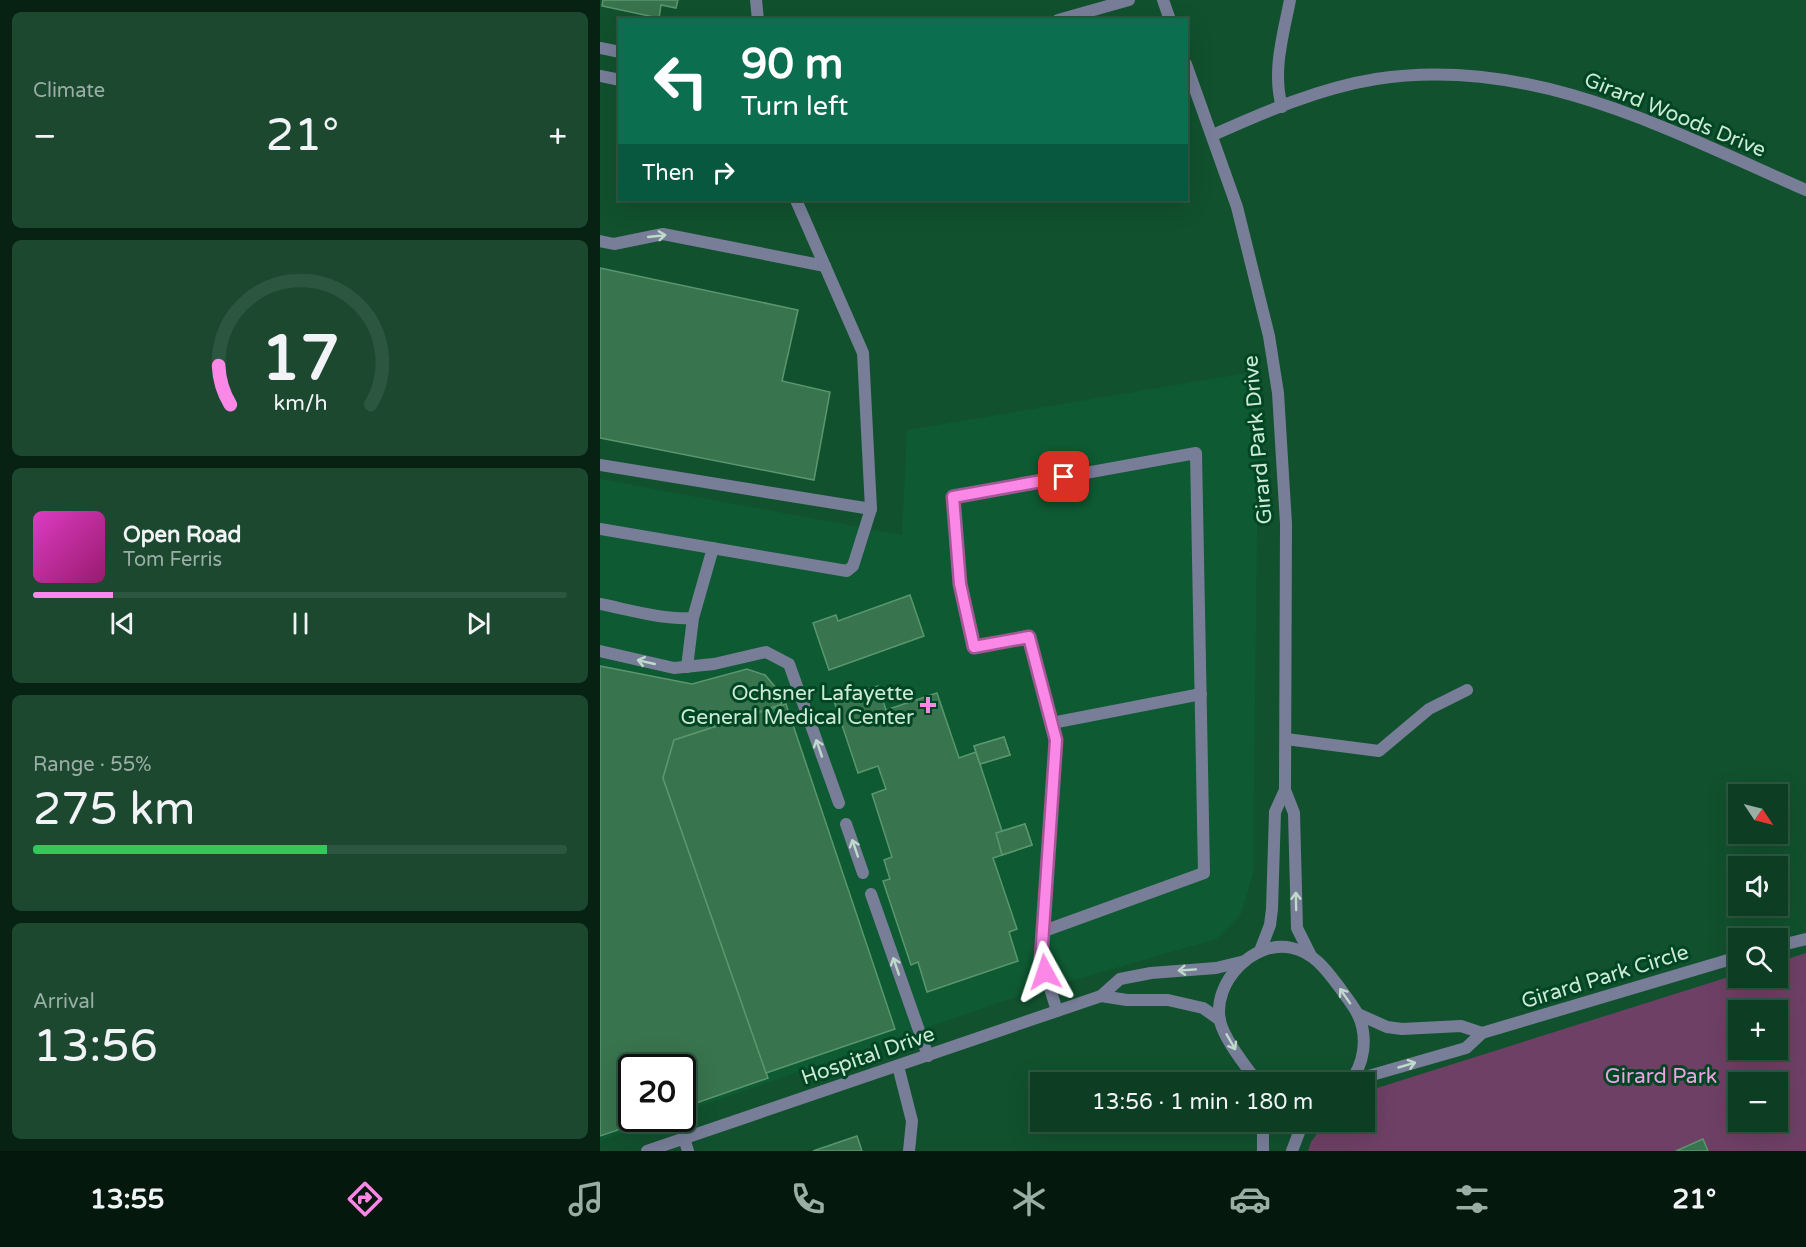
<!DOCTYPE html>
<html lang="en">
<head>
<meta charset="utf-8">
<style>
  :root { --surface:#0d3d22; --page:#1b482f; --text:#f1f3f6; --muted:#9aaea5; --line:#2d5640; --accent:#fb87e6 }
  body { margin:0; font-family:"Varela Round",sans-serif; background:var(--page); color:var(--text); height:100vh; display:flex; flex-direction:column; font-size:22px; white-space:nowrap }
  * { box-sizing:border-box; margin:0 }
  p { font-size:20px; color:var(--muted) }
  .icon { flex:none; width:33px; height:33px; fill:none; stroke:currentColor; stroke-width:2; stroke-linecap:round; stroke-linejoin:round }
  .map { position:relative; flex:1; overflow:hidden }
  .drawer { display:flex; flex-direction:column; gap:12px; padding:12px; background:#072213; width:600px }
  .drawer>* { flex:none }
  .top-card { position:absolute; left:18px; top:18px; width:570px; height:183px; border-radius:0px; box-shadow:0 6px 24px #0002,0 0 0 2px var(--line); background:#0b6e4f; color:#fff; overflow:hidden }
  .needle { width:39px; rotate:125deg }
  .buttons { position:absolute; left:1128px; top:784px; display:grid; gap:12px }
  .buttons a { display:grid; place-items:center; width:60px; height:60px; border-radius:0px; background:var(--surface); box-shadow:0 6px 24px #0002,0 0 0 2px var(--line); font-size:30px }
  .speed { position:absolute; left:18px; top:1054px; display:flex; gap:12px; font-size:30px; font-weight:700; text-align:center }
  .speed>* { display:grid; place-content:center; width:78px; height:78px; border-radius:50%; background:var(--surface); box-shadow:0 6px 24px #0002,0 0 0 2px var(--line); line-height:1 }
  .speed .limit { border:3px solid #111; border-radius:9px; background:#fff; color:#111 }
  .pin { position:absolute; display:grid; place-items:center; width:51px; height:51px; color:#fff; margin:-26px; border-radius:12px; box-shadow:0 3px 9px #0006 }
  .me { position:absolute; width:66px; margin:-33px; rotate:355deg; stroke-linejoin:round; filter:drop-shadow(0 0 4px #0008) }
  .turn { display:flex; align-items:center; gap:21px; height:126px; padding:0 24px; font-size:27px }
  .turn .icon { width:78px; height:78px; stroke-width:2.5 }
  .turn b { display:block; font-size:42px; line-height:51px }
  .then { display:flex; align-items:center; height:57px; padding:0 24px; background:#0003; gap:12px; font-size:22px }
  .big { font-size:45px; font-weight:600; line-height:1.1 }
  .drawer .card { flex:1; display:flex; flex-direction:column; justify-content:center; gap:9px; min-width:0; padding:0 21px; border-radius:9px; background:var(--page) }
  .drawer .dial { align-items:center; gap:0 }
  .dial svg { height:156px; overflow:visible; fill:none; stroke:var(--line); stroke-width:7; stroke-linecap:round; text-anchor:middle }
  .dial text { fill:var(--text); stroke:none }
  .song { display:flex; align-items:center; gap:18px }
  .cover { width:72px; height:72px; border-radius:9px; background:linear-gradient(135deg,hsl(310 70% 55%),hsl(320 70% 35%)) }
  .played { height:6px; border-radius:3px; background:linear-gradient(90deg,var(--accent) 15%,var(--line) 15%) }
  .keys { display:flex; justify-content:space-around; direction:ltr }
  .heat { display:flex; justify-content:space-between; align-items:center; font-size:33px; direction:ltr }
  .charge { height:9px; border-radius:4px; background:linear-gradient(90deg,#34c759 55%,var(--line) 0) }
  .trip { position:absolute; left:430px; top:1072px; width:345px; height:60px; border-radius:0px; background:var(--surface); box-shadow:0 6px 24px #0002,0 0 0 2px var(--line); font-weight:600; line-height:60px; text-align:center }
  .tab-bar { display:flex; height:96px; justify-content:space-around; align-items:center; background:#05180e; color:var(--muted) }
  .tab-bar .icon { width:42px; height:42px }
  .tab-bar .on { color:var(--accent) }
  .tab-bar b { font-size:27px; color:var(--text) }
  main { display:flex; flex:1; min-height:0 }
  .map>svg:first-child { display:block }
  .built { fill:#0e5a32 }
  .green { fill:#6e4065; fill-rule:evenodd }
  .building { fill:#38744e; stroke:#5a966e; stroke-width:1.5 }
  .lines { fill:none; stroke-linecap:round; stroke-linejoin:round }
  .service { stroke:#787e98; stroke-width:12 }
  .minor { stroke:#787e98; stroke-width:12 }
  .oneway { stroke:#bfdacb }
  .route-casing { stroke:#a35896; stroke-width:15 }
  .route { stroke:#fb87e6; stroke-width:10 }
  .poi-dot { fill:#fb87e6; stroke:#004624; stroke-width:2 }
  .labels { text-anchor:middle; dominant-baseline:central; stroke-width:6; stroke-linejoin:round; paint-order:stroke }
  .street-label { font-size:21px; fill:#ccead4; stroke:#004624 }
  .poi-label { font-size:21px; fill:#ccead4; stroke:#004624; text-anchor:end }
  .park-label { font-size:21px; fill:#f1a2e1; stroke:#004624 }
</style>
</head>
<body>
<main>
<section class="drawer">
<div class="card"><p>Climate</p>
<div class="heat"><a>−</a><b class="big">21°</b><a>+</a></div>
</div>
<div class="card dial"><svg viewBox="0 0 100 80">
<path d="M14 69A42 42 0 1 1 86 69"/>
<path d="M14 69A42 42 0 0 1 8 49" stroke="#fb87e6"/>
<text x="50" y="56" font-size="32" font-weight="700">17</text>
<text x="50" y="72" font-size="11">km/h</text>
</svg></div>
<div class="card">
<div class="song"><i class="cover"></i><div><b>Open Road</b><p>Tom Ferris</p></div></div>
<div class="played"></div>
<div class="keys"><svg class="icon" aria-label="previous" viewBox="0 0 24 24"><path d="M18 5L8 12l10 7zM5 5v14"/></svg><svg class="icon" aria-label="pause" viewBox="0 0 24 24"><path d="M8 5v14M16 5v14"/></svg><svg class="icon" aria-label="next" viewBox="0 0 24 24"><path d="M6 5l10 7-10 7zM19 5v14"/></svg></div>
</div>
<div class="card"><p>Range · 55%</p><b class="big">275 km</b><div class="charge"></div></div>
<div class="card"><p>Arrival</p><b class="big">13:56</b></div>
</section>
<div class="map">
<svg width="1206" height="1151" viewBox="0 0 1206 1151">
  <rect width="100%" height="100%" fill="#11512e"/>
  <path class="built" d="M659,371L653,874L641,914L616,939L406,1000L83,1112L82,1068H32V1119H62L0,1141V479L302,535L307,430Z"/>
  <path class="green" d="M1206,953V1151H708L711,1142L725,1122H765V1094L777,1088L1138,974V978H1178V962ZM1138,1011H1178V1050H1138ZM1138,1083H1178V1122H1138Z"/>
  <g class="building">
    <path d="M3,0H78L76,8L61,5L59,18L2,6Z"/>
    <path d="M0,268L198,310L182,381L230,392L214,480L0,438Z"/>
    <path d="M310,595L324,636L229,670L213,623L236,615L238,621Z"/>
    <path d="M0,666L92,684L147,669L165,675L177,689L182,704L74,740L63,778L168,1078L82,1108V1068H32V1119H50L0,1136Z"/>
    <path d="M278,686L286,710L337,693L359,758L376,752L402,831L425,824L432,845L393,858L417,929L409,932L418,961L327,992L318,962L311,965L283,881L290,879L284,860L292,857L272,794L286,789L278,766L258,773L234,701Z"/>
    <path d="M186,704L295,1029L166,1073L63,778L74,740Z"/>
    <path d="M404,737L410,755L380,764L374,746Z"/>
    <path d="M404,737L410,755L380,764L374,746Z"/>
    <path d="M425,824L432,845L402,855L396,833Z"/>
    <path d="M257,1136L262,1151H213Z"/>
    <path d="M1103,1139L1108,1151H1076Z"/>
  </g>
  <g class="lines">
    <g class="service">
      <path d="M156,0L158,20"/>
      <path d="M0,76L20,80"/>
      <path d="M0,241L14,244L63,234L225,266"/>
      <path d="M0,465L271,509L263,353L196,200"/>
      <path d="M0,529L247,571L253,566L271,509"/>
      <path d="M0,604C30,610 63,620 93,618L113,548"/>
      <path d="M0,651L74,668L114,664L166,652L189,664L239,803"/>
      <path d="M87,667L93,618"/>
      <path d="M452,723L601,694"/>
      <path d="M246,824L263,873"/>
      <path d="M271,894L328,1056"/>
      <path d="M444,931L604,873L596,453L353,497L360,584L374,647L429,637L456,740L441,959L457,1011"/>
      <path d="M298,1066L312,1121L309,1151"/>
      <path d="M84,1138L88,1151"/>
    </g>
    <g class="minor">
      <path d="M563,0L570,20"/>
      <path d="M458,20L529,0"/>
      <path d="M0,48L20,52"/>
      <path d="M586,64L637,207L669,336L678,393L686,524L685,790L694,813L697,928L711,956"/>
      <path d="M682,107C672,71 683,36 690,0"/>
      <path d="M613,135C664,112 720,88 776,79C931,55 1069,130 1206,190"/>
      <path d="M686,739L779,751L829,709L867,690"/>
      <path d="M1178,946L1206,939"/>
      <path d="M660,951L670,925L672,909L675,812L685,790"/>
      <path d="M501,996L527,1000H568L603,1008L620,1020"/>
      <path d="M758,1014L787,1027L802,1029L861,1026L882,1033"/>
      <path d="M751,1081L866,1048L882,1033L1138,957"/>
      <path d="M658,1083C646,1066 625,1041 620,1021C612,982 654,939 692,948C715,953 727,971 740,988C746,997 754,1006 758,1015C768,1036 765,1066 748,1083"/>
      <path d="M47,1151L501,996L520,979L551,973L616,968L645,961"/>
      <path d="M663,1151V1122"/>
      <path d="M692,1151L703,1122"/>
    </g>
  </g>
  <defs><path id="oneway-shaft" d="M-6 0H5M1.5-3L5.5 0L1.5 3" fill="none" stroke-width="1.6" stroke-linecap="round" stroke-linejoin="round" transform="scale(1.5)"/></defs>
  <g class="oneway">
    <use href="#oneway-shaft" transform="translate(57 236) rotate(-6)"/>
    <use href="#oneway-shaft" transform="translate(46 662) rotate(-167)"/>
    <use href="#oneway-shaft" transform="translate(219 748) rotate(-109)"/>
    <use href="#oneway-shaft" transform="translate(255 848) rotate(-109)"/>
    <use href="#oneway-shaft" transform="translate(696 901) rotate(-91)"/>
    <use href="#oneway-shaft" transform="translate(296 966) rotate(-109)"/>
    <use href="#oneway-shaft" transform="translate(587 970) rotate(176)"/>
    <use href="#oneway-shaft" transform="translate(745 996) rotate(-125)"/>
    <use href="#oneway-shaft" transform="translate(631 1042) rotate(60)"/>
    <use href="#oneway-shaft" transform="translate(807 1065) rotate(-16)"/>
  </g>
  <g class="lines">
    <defs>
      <path id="route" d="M445,972L441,959L456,740L429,637L374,647L360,584L353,497L464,477"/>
    </defs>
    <use href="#route" class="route-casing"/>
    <use href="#route" class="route"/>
  </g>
  <path class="poi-dot" d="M325 696h6v6h6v6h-6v6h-6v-6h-6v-6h6z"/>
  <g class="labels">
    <g class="street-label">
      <text transform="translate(1075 115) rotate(22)">Girard Woods Drive</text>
      <text transform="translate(658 440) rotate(-95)">Girard Park Drive</text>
      <text transform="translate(1005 977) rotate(-17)">Girard Park Circle</text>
      <text transform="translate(268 1056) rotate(-19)">Hospital Drive</text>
    </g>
    <g class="poi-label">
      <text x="314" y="693">Ochsner Lafayette<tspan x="314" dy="24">General Medical Center</tspan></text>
    </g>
    <g class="park-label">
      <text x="1061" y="1076">Girard Park</text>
    </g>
  </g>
</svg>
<div class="buttons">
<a><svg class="needle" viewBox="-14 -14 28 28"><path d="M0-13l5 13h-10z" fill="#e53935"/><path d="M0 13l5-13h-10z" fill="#9aaea5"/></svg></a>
<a><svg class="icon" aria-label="sound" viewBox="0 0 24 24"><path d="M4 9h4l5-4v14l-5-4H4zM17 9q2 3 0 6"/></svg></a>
<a><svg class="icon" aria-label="search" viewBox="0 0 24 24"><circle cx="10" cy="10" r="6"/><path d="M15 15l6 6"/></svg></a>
<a>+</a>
<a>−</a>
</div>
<div class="speed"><div class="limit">20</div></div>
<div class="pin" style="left:464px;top:477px;background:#d93025"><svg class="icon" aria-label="arrive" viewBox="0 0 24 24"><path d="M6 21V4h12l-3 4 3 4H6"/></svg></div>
<svg class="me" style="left:445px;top:972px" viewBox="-20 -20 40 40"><path d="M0-17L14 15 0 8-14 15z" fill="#fb87e6" stroke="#fff" stroke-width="4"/></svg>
<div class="trip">13:56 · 1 min · 180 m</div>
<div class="top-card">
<div class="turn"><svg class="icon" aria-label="left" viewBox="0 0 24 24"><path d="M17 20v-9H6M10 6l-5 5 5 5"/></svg><div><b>90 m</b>Turn left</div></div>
<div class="then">Then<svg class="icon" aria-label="right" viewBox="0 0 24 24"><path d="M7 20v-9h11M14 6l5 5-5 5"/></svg></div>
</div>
</div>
</main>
<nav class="tab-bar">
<b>13:55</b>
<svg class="icon on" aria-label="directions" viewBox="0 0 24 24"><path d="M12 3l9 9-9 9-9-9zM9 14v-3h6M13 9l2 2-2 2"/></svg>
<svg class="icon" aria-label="music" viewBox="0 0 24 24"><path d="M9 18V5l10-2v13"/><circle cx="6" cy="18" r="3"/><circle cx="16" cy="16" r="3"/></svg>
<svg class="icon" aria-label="phone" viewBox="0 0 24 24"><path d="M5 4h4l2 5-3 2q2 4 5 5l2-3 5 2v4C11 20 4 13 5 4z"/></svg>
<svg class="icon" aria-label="climate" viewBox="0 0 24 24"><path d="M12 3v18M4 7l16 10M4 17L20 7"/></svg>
<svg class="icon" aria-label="car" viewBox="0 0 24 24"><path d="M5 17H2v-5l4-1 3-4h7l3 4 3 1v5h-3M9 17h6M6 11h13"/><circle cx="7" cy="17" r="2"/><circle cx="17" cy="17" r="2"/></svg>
<svg class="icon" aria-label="filters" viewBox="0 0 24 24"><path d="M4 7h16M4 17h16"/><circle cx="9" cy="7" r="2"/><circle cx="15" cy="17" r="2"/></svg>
<b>21°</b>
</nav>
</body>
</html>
